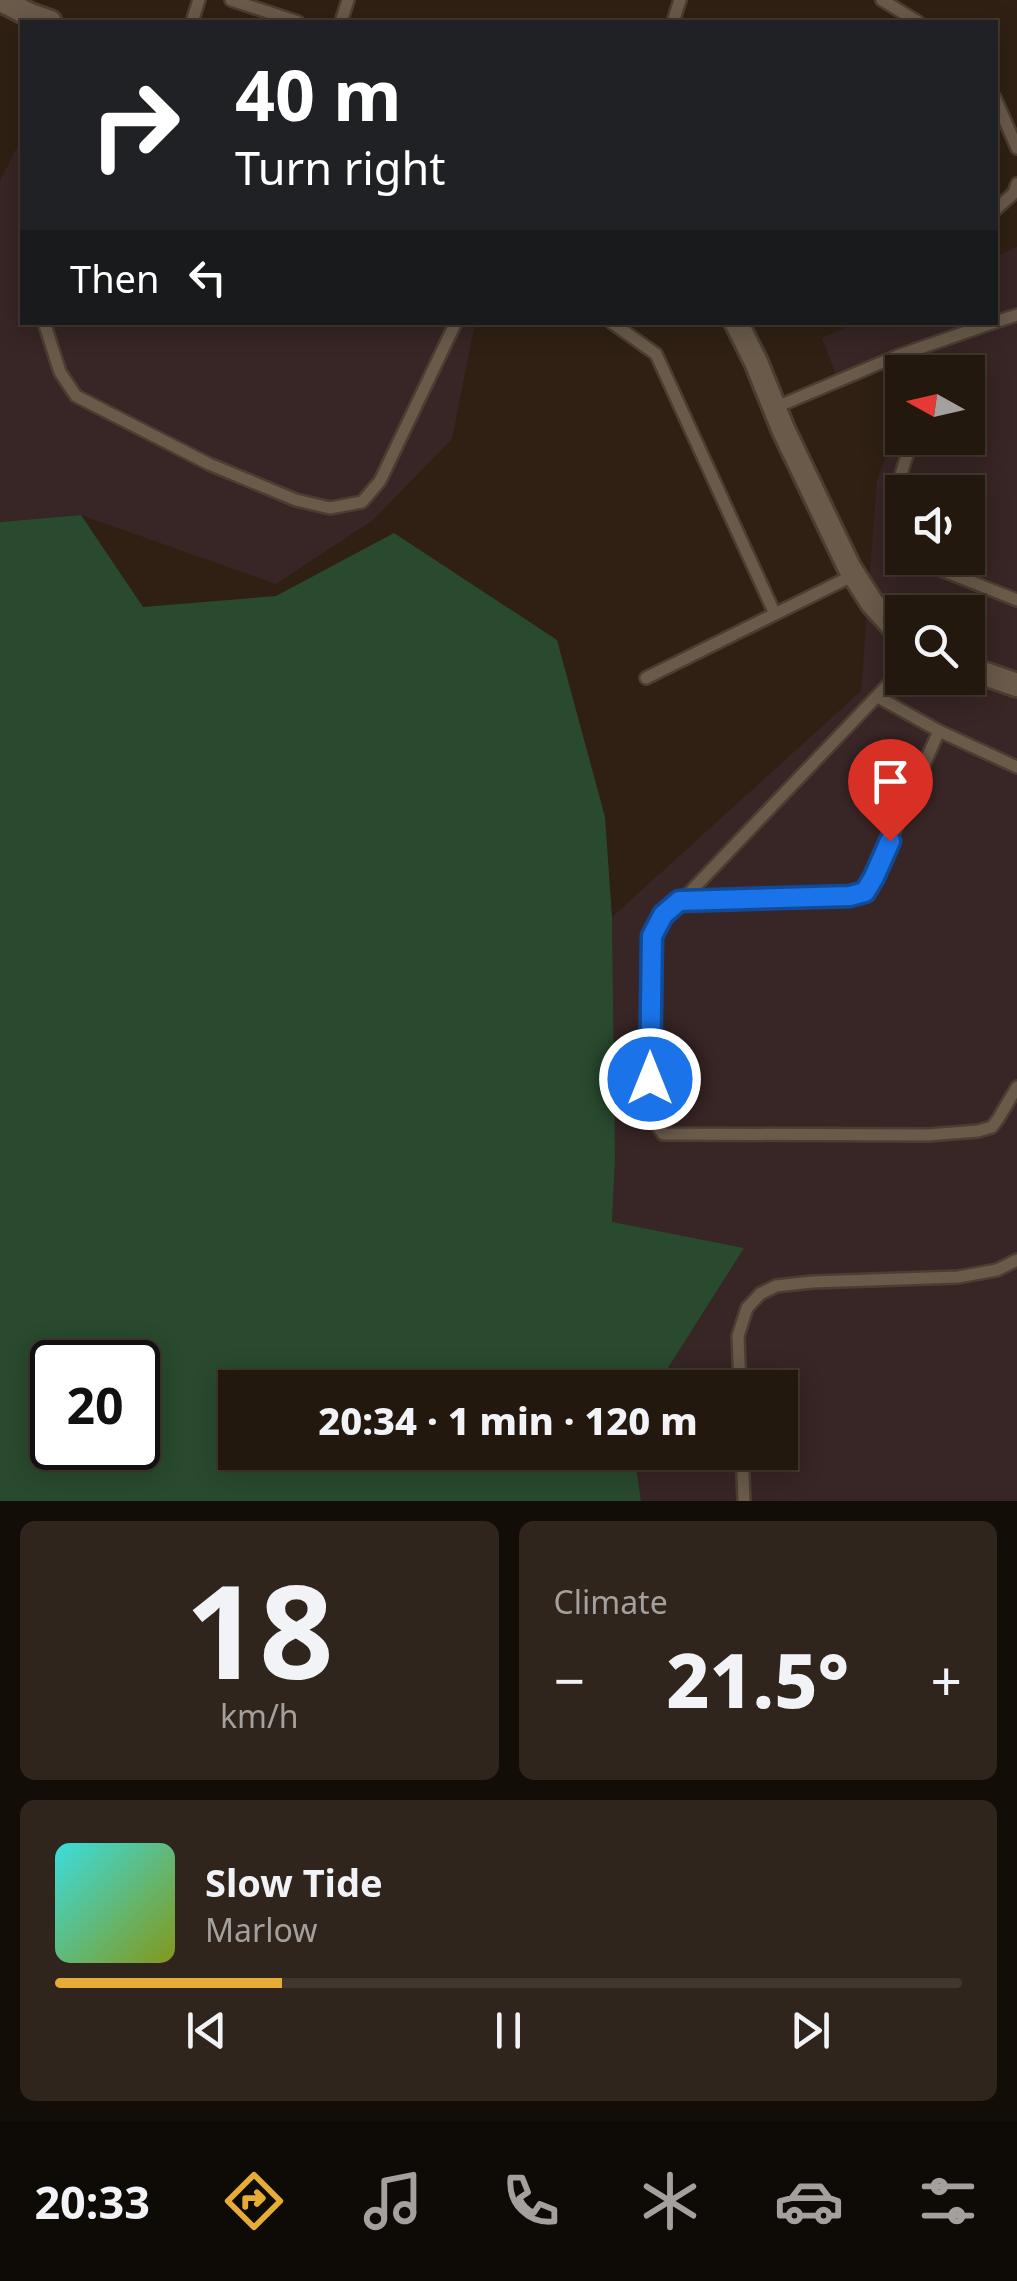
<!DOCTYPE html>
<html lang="en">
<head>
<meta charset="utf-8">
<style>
  :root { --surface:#23180e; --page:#2f251c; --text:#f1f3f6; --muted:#a3a09e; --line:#40372e; --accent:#e6ac36 }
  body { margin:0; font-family:"Noto Sans",sans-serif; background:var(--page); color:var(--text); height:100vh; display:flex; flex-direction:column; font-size:38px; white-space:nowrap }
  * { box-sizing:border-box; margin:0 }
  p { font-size:32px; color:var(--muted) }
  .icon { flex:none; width:55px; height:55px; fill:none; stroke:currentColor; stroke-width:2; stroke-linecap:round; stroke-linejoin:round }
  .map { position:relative; height:1501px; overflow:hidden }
  .details { display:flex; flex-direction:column; gap:20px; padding:20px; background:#130d08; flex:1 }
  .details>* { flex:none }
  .hud { position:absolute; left:20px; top:20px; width:978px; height:305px; border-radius:0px; box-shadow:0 5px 25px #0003,0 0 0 2px var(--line); background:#202124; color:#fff; overflow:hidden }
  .needle { width:65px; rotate:278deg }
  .tools { position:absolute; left:885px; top:355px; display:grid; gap:20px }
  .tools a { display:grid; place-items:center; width:100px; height:100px; border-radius:0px; background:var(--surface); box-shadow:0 5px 25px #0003,0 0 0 2px var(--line); font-size:50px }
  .speed { position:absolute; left:30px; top:1340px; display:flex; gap:20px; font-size:50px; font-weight:700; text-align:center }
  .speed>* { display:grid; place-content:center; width:130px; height:130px; border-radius:50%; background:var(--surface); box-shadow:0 5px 25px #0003,0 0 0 2px var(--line); line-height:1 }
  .speed .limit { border:5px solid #111; border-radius:15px; background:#fff; color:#111 }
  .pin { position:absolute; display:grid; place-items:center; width:85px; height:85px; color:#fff; margin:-102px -42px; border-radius:50% 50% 50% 0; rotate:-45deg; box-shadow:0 0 10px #0007 }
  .pin .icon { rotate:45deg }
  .me { position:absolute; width:110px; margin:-55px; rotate:0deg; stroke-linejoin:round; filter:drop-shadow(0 0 8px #0008) }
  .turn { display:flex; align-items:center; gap:35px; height:210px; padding:0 50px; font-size:45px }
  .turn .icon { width:130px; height:130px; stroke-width:2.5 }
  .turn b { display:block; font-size:70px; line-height:85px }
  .then { display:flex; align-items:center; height:95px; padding:0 50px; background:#0003; gap:20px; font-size:38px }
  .big { font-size:75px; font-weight:800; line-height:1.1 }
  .details .tile { flex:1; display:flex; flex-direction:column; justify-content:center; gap:15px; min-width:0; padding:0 35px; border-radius:15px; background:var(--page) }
  .details .dial { align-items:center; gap:0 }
  .dial b { font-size:130px; line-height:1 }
  .song { display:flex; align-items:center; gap:30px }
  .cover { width:120px; height:120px; border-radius:15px; background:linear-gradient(135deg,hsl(180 70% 55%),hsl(70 70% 35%)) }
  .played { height:10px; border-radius:5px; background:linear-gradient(90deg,var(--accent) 25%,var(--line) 25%) }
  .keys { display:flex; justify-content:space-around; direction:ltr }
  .heat { display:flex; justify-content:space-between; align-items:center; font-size:55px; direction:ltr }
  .details .tiles { flex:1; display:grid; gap:20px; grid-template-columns:1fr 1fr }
  .tile:last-child { grid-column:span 2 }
  .trip { position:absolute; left:218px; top:1370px; width:580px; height:100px; border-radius:0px; background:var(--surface); box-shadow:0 5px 25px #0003,0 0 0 2px var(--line); font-weight:800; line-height:100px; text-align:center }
  .menu { display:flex; height:160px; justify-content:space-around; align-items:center; background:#0e0a06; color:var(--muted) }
  .menu .icon { width:70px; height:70px }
  .menu .on { color:var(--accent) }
  .menu b { font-size:45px; color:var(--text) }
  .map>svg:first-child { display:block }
  .industrial { fill:#382525; fill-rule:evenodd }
  .green { fill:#294a2f; fill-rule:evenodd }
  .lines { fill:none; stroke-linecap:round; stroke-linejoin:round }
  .service-casing { stroke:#4b3d30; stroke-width:16 }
  .minor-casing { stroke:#4b3d30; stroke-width:28 }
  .service { stroke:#695a4a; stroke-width:11 }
  .minor { stroke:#695a4a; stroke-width:22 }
  .route-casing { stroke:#114b97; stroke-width:25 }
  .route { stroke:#1a73e8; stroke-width:18 }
</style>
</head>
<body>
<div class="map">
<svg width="1017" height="1501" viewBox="0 0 1017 1501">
  <rect width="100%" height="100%" fill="#2f2013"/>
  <g class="industrial">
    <path d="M22,137V322L475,323L452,439L373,520L276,584L81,515L0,522V181Z"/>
    <path d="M1017,247V1501H641L634,1453L780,1452V1388L656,1387L744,1248L612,1223L615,1160L612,917L861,691L877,480L902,413V438H968V372H919L923,357L836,375L822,338L856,323L995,322V257ZM902,492H968V558H902ZM902,612H968V678H902Z"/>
  </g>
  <path class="green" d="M81,515L143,607L276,596L394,533L557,640L605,817L612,917L615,1160L612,1222L744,1248L656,1387L235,1388V1452L634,1453L641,1501H0V522ZM52,1362H138V1448H52Z"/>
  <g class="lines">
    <defs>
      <g id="service">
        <path d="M231,0L298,22"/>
        <path d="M882,0L918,22"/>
        <path d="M192,22L199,0"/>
        <path d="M341,22L348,0"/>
        <path d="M673,22L680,0"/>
        <path d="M995,98L1017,148"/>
        <path d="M995,210L1014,193L1017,184"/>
        <path d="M44,322L60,372L76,396L209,464L296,500L330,508L362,502L380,481L456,322"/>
        <path d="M611,322L656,354L775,614L854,575"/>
        <path d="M995,322L1017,315"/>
        <path d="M901,357L921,361L932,372"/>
        <path d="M774,408L897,356L995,322"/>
        <path d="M902,521C890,499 905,459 914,438"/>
        <path d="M929,558L939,569L1017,600"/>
        <path d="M902,670L690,892L663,915L652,936L650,1115L663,1134L928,1135L978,1131L992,1127L998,1119L1017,1087"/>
        <path d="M646,678L775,614"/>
        <path d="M878,697L939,731L1017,767"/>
        <path d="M679,901L850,897L865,892L874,877L939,731"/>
        <path d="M740,1388L738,1336L747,1308L760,1294L776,1286L812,1282L958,1277L997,1270L1017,1260"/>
        <path d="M742,1452L744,1501"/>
      </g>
      <g id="minor">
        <path d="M1,0L30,15L50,22"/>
        <path d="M736,322L756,362L783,429L849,567L872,603L902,636"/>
        <path d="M968,668L1017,685"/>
      </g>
    </defs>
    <use href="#service" class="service-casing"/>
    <use href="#minor" class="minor-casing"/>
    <use href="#service" class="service"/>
    <use href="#minor" class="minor"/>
  </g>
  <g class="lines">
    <defs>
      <path id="route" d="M650,1079L652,936L663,915L679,901L850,896L865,892L874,877L890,841"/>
    </defs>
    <use href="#route" class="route-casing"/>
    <use href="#route" class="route"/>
  </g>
</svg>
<div class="tools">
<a><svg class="needle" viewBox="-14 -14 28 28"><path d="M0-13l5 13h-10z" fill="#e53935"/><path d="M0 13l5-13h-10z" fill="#a3a09e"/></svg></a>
<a><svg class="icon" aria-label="sound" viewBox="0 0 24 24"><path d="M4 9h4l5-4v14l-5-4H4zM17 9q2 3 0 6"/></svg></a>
<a><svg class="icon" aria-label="search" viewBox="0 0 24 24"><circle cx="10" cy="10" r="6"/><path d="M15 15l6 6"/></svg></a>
</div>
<div class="speed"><div class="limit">20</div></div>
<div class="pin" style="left:890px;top:841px;background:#d93025"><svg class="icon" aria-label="arrive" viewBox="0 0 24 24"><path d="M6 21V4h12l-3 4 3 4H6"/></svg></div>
<svg class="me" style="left:650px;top:1079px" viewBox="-20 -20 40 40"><circle r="17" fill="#1a73e8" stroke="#fff" stroke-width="3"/><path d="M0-11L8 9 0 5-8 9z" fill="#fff"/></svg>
<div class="trip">20:34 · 1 min · 120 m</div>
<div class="hud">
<div class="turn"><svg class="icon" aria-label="right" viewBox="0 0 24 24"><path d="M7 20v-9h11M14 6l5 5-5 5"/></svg><div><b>40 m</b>Turn right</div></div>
<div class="then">Then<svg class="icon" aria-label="left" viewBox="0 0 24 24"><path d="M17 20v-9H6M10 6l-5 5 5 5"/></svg></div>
</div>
</div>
<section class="details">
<div class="tiles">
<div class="tile dial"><b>18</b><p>km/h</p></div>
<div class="tile"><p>Climate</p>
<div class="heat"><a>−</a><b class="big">21.5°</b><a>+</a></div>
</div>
<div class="tile">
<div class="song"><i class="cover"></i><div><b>Slow Tide</b><p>Marlow</p></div></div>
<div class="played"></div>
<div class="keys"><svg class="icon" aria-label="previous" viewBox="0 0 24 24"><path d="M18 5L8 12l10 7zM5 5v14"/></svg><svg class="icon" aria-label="pause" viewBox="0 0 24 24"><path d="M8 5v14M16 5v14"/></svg><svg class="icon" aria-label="next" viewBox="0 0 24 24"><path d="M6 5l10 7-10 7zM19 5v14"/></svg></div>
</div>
</div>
</section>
<nav class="menu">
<b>20:33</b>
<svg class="icon on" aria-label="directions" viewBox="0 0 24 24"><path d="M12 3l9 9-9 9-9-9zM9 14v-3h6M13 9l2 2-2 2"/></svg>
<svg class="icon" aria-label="music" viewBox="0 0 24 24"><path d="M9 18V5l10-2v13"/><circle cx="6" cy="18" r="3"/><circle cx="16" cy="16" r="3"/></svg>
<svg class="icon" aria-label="phone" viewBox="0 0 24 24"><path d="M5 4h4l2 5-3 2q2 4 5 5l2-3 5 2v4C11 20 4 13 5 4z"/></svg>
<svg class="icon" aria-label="climate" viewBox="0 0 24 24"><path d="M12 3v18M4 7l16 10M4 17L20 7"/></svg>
<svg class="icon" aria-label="car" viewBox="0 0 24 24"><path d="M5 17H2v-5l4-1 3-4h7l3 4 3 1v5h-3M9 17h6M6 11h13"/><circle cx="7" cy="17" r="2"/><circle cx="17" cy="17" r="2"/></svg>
<svg class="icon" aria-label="filters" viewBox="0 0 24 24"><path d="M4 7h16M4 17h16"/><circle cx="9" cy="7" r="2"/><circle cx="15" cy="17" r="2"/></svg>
</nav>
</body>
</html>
